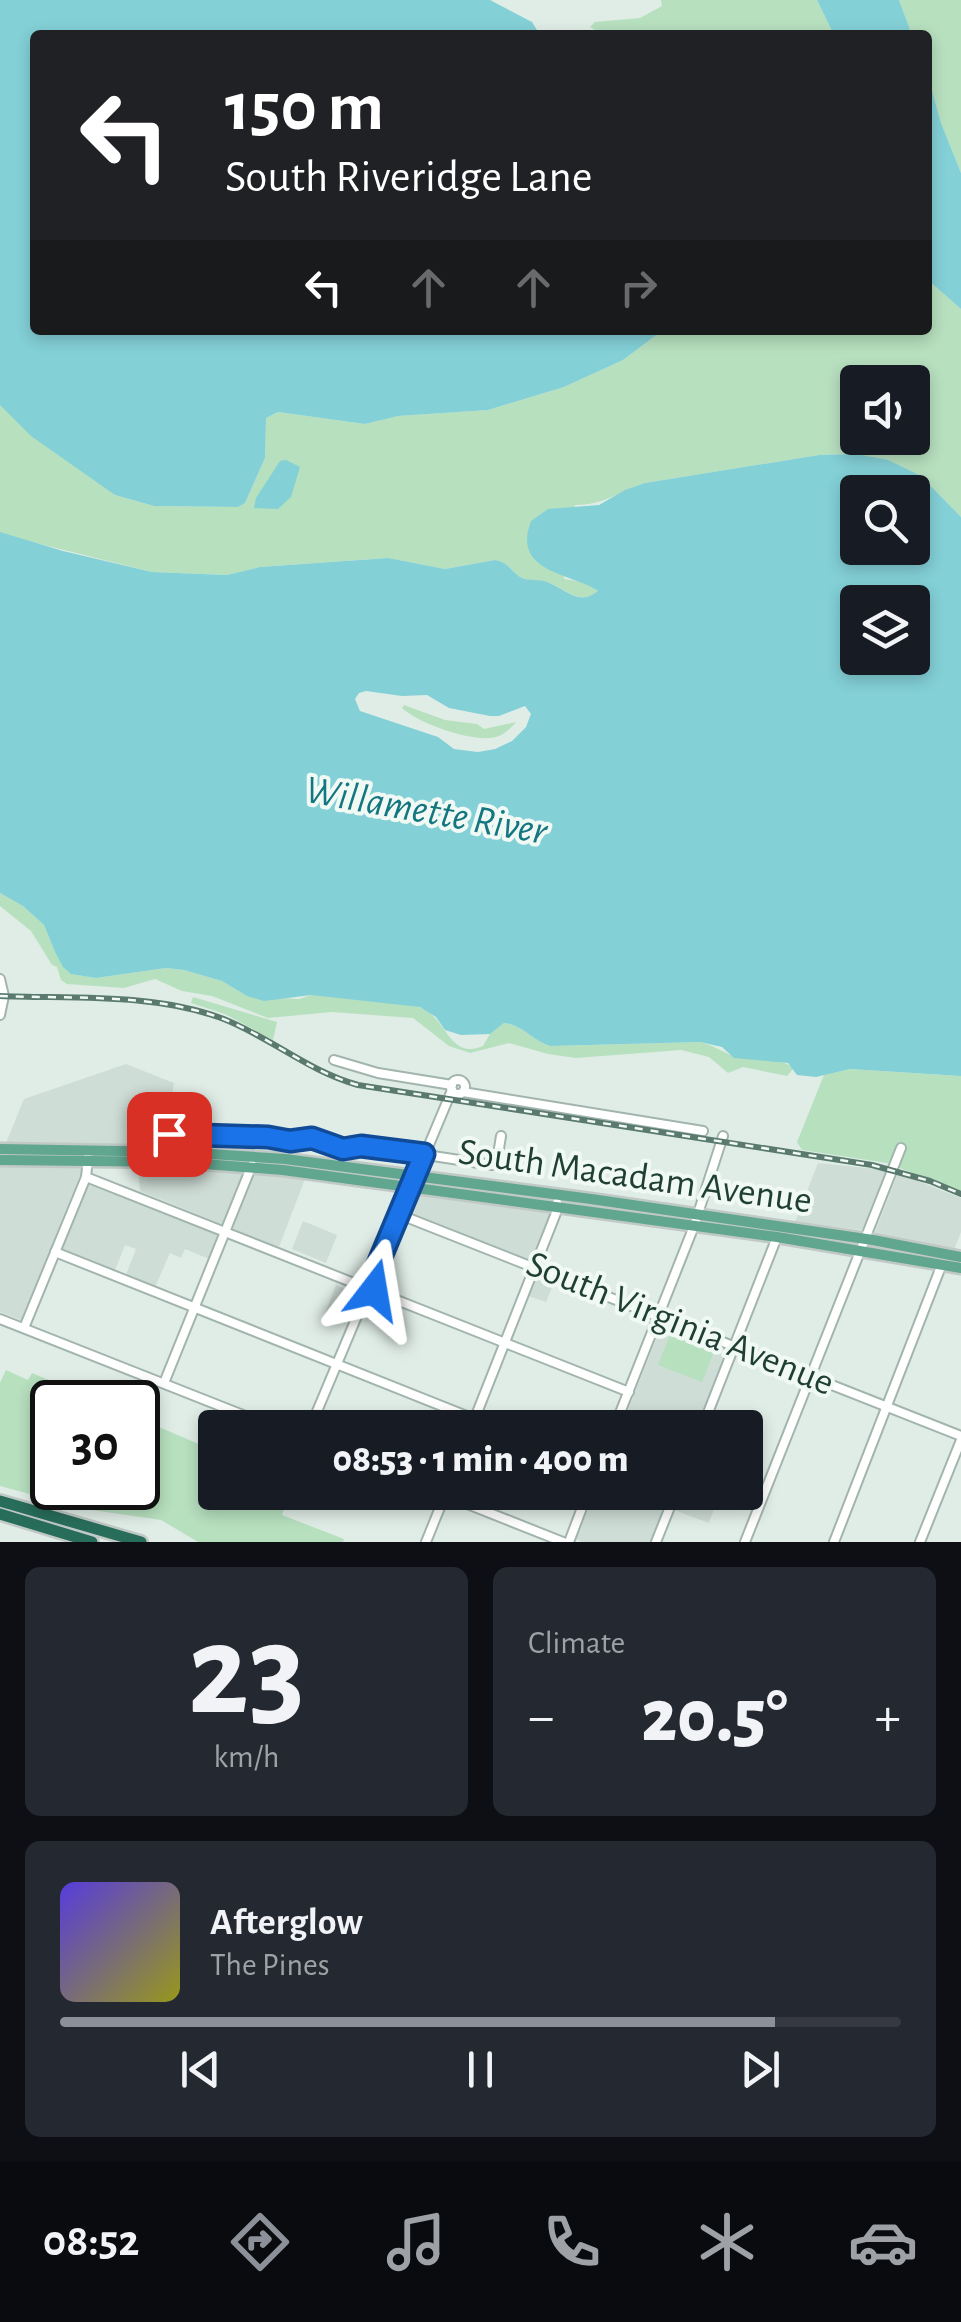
<!DOCTYPE html>
<html lang="en">
<head>
<meta charset="utf-8">
<style>
  :root { --surface:#171b24; --page:#242831; --text:#f1f3f6; --muted:#9ea1a6; --line:#363941; --accent:#8c9099 }
  body { margin:0; font-family:"Alegreya Sans",sans-serif; background:var(--page); color:var(--text); height:100vh; display:flex; flex-direction:column; font-size:38px; white-space:nowrap }
  * { box-sizing:border-box; margin:0 }
  p { font-size:32px; color:var(--muted) }
  .icon { flex:none; width:55px; height:55px; fill:none; stroke:currentColor; stroke-width:2; stroke-linecap:round; stroke-linejoin:round }
  .map { position:relative; height:1542px; overflow:hidden }
  .sheet { display:flex; flex-direction:column; gap:25px; padding:25px; background:#0d0f14; flex:1 }
  .sheet>* { flex:none }
  .banner { position:absolute; left:30px; top:30px; width:902px; height:305px; border-radius:10px; box-shadow:0 5px 15px #0003; background:#202124; color:#fff; overflow:hidden }
  .controls { position:absolute; left:840px; top:365px; display:grid; gap:20px }
  .controls a { display:grid; place-items:center; width:90px; height:90px; border-radius:10px; background:var(--surface); box-shadow:0 5px 15px #0003; font-size:50px }
  .speed { position:absolute; left:30px; top:1380px; display:flex; gap:20px; font-size:50px; font-weight:700; text-align:center }
  .speed>* { display:grid; place-content:center; width:130px; height:130px; border-radius:50%; background:var(--surface); box-shadow:0 5px 15px #0003; line-height:1 }
  .speed .limit { border:5px solid #111; border-radius:15px; background:#fff; color:#111 }
  .pin { position:absolute; display:grid; place-items:center; width:85px; height:85px; color:#fff; margin:-42px; border-radius:20px; box-shadow:0 5px 15px #0006 }
  .me { position:absolute; width:110px; margin:-55px; rotate:14deg; stroke-linejoin:round; filter:drop-shadow(0 0 8px #0008) }
  .turn { display:flex; align-items:center; gap:35px; height:210px; padding:0 30px; font-size:45px }
  .turn .icon { width:130px; height:130px; stroke-width:2.5 }
  .turn b { display:block; font-size:70px; line-height:85px }
  .lanes { display:flex; align-items:center; height:95px; padding:0 30px; background:#0003; justify-content:center; gap:50px; direction:ltr }
  .lanes .off { opacity:.35 }
  .big { font-size:75px; font-weight:800; line-height:1.1 }
  .sheet .tile { flex:1; display:flex; flex-direction:column; justify-content:center; gap:15px; min-width:0; padding:0 35px; border-radius:15px; background:var(--page) }
  .sheet .dial { align-items:center; gap:0 }
  .dial b { font-size:130px; line-height:1 }
  .song { display:flex; align-items:center; gap:30px }
  .cover { width:120px; height:120px; border-radius:15px; background:linear-gradient(135deg,hsl(250 70% 55%),hsl(60 70% 35%)) }
  .played { height:10px; border-radius:5px; background:linear-gradient(90deg,var(--accent) 85%,var(--line) 85%) }
  .keys { display:flex; justify-content:space-around; direction:ltr }
  .heat { display:flex; justify-content:space-between; align-items:center; font-size:55px; direction:ltr }
  .sheet .tiles { flex:1; display:grid; gap:25px; grid-template-columns:1fr 1fr }
  .tile:last-child { grid-column:span 2 }
  .trip { position:absolute; left:198px; top:1410px; width:565px; height:100px; border-radius:10px; background:var(--surface); box-shadow:0 5px 15px #0003; font-weight:800; line-height:100px; text-align:center }
  .tabs { display:flex; height:160px; justify-content:space-around; align-items:center; background:#090b0e; color:var(--muted) }
  .tabs .icon { width:70px; height:70px }
  .tabs .on { color:var(--accent) }
  .tabs b { font-size:45px; color:var(--text) }
  .map>svg:first-child { display:block }
  .built { fill:#ceddd5 }
  .green { fill:#b7e0bf; fill-rule:evenodd }
  .water { fill:#83d0d7; fill-rule:evenodd }
  .lines { fill:none; stroke-linecap:round; stroke-linejoin:round }
  .minor-casing { stroke:#a2b5ad; stroke-width:12 }
  .major-casing { stroke:#c0c9c6; stroke-width:15 }
  .highway-casing { stroke:#c0c9c6; stroke-width:16 }
  .minor { stroke:#fff; stroke-width:8 }
  .major { stroke:#61a68f; stroke-width:10 }
  .highway { stroke:#286d5a; stroke-width:11 }
  .rail-casing { stroke:#5a7a6f; stroke-width:6 }
  .rail { stroke:#f1f9f4; stroke-width:2.5; stroke-dasharray:8; stroke-linecap:butt }
  .route-casing { stroke:#114b97; stroke-width:25 }
  .route { stroke:#1a73e8; stroke-width:18 }
  .labels { text-anchor:middle; dominant-baseline:central; stroke-width:8; stroke-linejoin:round; paint-order:stroke }
  .street-label { font-size:38px; fill:#1f3f34; stroke:#f1f9f4 }
  .water-label { font-size:40px; font-style:italic; fill:#147680; stroke:#f1f9f4 }
</style>
</head>
<body>
<div class="map">
<svg width="961" height="1542" viewBox="0 0 961 1542">
  <rect width="100%" height="100%" fill="#e0ede6"/>
  <g class="built">
    <path d="M126,1064L174,1083L163,1147L6,1143L24,1099Z"/>
    <path d="M818,1163L886,1170L862,1230L795,1222Z"/>
    <path d="M0,1164L84,1165L21,1320L0,1312Z"/>
    <path d="M138,1164L203,1167L306,1176L279,1247L140,1191Z"/>
    <path d="M898,1173L961,1198V1232L954,1250L874,1235Z"/>
    <path d="M89,1185L215,1232L218,1236L209,1259L185,1249L181,1258L170,1253L155,1287L126,1275L136,1249L125,1245L115,1270L63,1250L62,1246Z"/>
    <path d="M417,1194L549,1208L552,1215L534,1257L526,1260L408,1212L406,1208L412,1195Z"/>
    <path d="M303,1221L337,1235L326,1263L292,1249Z"/>
    <path d="M538,1274L555,1280L546,1302L528,1296Z"/>
    <path d="M336,1285L357,1294L345,1324L324,1316Z"/>
    <path d="M662,1324L728,1351L697,1427L621,1428Z"/>
    <path d="M595,1493V1492L671,1493L652,1542H583L576,1539Z"/>
    <path d="M681,1493L716,1504L709,1523L674,1510Z"/>
  </g>
  <g class="green">
    <path d="M661,0H817L834,35H605L590,27L595,22L640,18L662,6Z"/>
    <path d="M899,0H961V173L941,123L928,76V35H912Z"/>
    <path d="M928,280L961,309V517L921,476L856,454L819,455L645,483C618,492 604,505 575,505L564,579L585,582L599,592C578,606 567,589 547,582C539,580 529,581 522,578C511,572 509,562 495,560L445,569L387,558L260,567L227,575L152,572L0,534V405L115,495L154,506L237,507L245,503L265,458L266,418L278,412L365,424L398,416L488,410L564,387L623,360L663,330H928ZM858,382H912V438H858Z"/>
    <path d="M404,705L445,720L477,724L484,729L516,722C511,728 505,734 496,737C474,743 419,724 402,708Z"/>
    <path d="M0,893L23,906L44,925L55,952L72,974L96,978L166,968L184,970L222,981L247,996L299,999L311,995C343,997 393,996 422,1008C447,1019 449,1060 483,1046L490,1034L504,1023C522,1024 533,1041 550,1046L700,1042C714,1045 729,1056 737,1057C756,1061 777,1056 794,1068L787,1076L743,1067L728,1073L709,1057L681,1050L576,1058L548,1054L509,1043L470,1053L449,1046L413,1018L332,1012L268,1018L212,996L182,991L155,979L124,988L67,984L61,980L57,967L52,965L31,931L0,906Z"/>
    <path d="M193,997L277,1022L273,1040L225,1014L191,1003Z"/>
    <path d="M850,1069L961,1076V1192L887,1163L802,1150L797,1142L824,1075Z"/>
    <path d="M670,1335L714,1352L702,1382L658,1365Z"/>
    <path d="M6,1370L28,1380L32,1373L102,1402H52V1488H138V1418L215,1451V1492L290,1493L282,1515L344,1539L343,1542H198L161,1520L85,1509L0,1486V1383Z"/>
  </g>
  <g class="water">
    <path d="M0,0H490L532,22L540,35H35V330H663L623,360L564,387L488,410L398,416L365,424L278,412L266,418L265,458L245,503L238,507L154,506L115,495L31,436L0,405Z"/>
    <path d="M817,0H899L912,35H834Z"/>
    <path d="M928,76L941,123L961,173V309L928,280Z"/>
    <path d="M856,454L888,460L921,476L961,517V1076L850,1069L816,1077L797,1075L788,1063L734,1058L722,1047L700,1042L550,1046C533,1041 522,1024 504,1023L490,1034L461,1035L445,1030L436,1017L420,1007L311,995L264,1001L247,996L222,981L184,970L166,968L96,978L71,974L63,967L55,952L44,925L23,906L0,893V532L63,551L152,572L227,575L260,567L388,558L445,569L495,560C509,562 511,572 522,578C529,581 539,579 547,582C566,589 579,607 598,591C572,573 511,573 531,521L548,509L599,505L625,490L645,483L819,455ZM912,492V548H858V492ZM912,602V658H858V602ZM366,691L402,696L427,695L449,708L490,716H499L525,706L531,714L526,727L512,741L495,749L478,752L454,749L438,737L360,711L355,699L359,693Z"/>
    <path d="M286,460L300,467L291,497L278,509L254,508L256,498L280,461Z"/>
  </g>
  <g class="lines">
    <defs>
      <g id="minor">
        <path d="M0,979L4,996L0,1015"/>
        <path d="M334,1060L378,1073L452,1085"/>
        <circle cx="458" cy="1087" r="7"/>
        <path d="M463,1092L703,1131"/>
        <path d="M169,1134C214,1135 262,1141 306,1139C326,1137 334,1151 361,1145L492,1165L497,1161L501,1136"/>
        <path d="M86,1177L629,1392"/>
        <path d="M398,1214L961,1436"/>
        <path d="M55,1252L497,1428"/>
        <path d="M0,1319L276,1428"/>
        <path d="M24,1328L86,1177L89,1150"/>
        <path d="M164,1383L252,1165"/>
        <path d="M310,1428L452,1090"/>
        <path d="M471,1428L556,1213L557,1203"/>
        <path d="M614,1428L694,1226L723,1136"/>
        <path d="M702,1428L777,1237"/>
        <path d="M437,1492L563,1542"/>
        <path d="M426,1542L445,1495"/>
        <path d="M569,1542L588,1492"/>
        <path d="M656,1542L676,1492"/>
        <path d="M745,1542L901,1148"/>
        <path d="M834,1542L942,1264"/>
        <path d="M920,1542L961,1440"/>
      </g>
      <g id="major">
        <path d="M0,1149L181,1152L285,1159L591,1199L873,1240L961,1257"/>
        <path d="M0,1160L179,1162L283,1170L777,1237L961,1268"/>
      </g>
      <g id="highway">
        <path d="M0,1501L141,1542"/>
        <path d="M0,1514L92,1542"/>
      </g>
    </defs>
    <use href="#minor" class="minor-casing"/>
    <use href="#major" class="major-casing"/>
    <use href="#highway" class="highway-casing"/>
    <use href="#minor" class="minor"/>
    <use href="#major" class="major"/>
    <use href="#highway" class="highway"/>
    <defs>
      <path id="rail" d="M0,996C72,999 152,993 221,1018C269,1036 307,1071 358,1085L872,1165L930,1181L961,1194"/>
    </defs>
    <use href="#rail" class="rail-casing"/>
    <use href="#rail" class="rail"/>
  </g>
  <g class="lines">
    <defs>
      <path id="route" d="M169,1134L268,1137L290,1141L312,1138L343,1149L361,1146L424,1154L368,1288L374,1290"/>
    </defs>
    <use href="#route" class="route-casing"/>
    <use href="#route" class="route"/>
  </g>
  <g class="labels">
    <g class="street-label">
      <text transform="translate(635 1177) rotate(8)">South Macadam Avenue</text>
      <text transform="translate(680 1324) rotate(22)">South Virginia Avenue</text>
    </g>
    <g class="water-label">
      <text transform="translate(426 811) rotate(10)">Willamette River</text>
    </g>
  </g>
</svg>
<div class="controls">
<a><svg class="icon" aria-label="sound" viewBox="0 0 24 24"><path d="M4 9h4l5-4v14l-5-4H4zM17 9q2 3 0 6"/></svg></a>
<a><svg class="icon" aria-label="search" viewBox="0 0 24 24"><circle cx="10" cy="10" r="6"/><path d="M15 15l6 6"/></svg></a>
<a><svg class="icon" aria-label="layers" viewBox="0 0 24 24"><path d="M12 4l9 5-9 5-9-5zM3 14l9 5 9-5"/></svg></a>
</div>
<div class="speed"><div class="limit">30</div></div>
<div class="pin" style="left:169px;top:1134px;background:#d93025"><svg class="icon" aria-label="arrive" viewBox="0 0 24 24"><path d="M6 21V4h12l-3 4 3 4H6"/></svg></div>
<svg class="me" style="left:374px;top:1290px" viewBox="-20 -20 40 40"><path d="M0-17L14 15 0 8-14 15z" fill="#1a73e8" stroke="#fff" stroke-width="4"/></svg>
<div class="trip">08:53 · 1 min · 400 m</div>
<div class="banner">
<div class="turn"><svg class="icon" aria-label="left" viewBox="0 0 24 24"><path d="M17 20v-9H6M10 6l-5 5 5 5"/></svg><div><b>150 m</b>South Riveridge Lane</div></div>
<div class="lanes"><svg class="icon" aria-label="left" viewBox="0 0 24 24"><path d="M17 20v-9H6M10 6l-5 5 5 5"/></svg><svg class="icon off" aria-label="ahead" viewBox="0 0 24 24"><path d="M12 20V5M6 11l6-6 6 6"/></svg><svg class="icon off" aria-label="ahead" viewBox="0 0 24 24"><path d="M12 20V5M6 11l6-6 6 6"/></svg><svg class="icon off" aria-label="right" viewBox="0 0 24 24"><path d="M7 20v-9h11M14 6l5 5-5 5"/></svg></div>
</div>
</div>
<section class="sheet">
<div class="tiles">
<div class="tile dial"><b>23</b><p>km/h</p></div>
<div class="tile"><p>Climate</p>
<div class="heat"><a>−</a><b class="big">20.5°</b><a>+</a></div>
</div>
<div class="tile">
<div class="song"><i class="cover"></i><div><b>Afterglow</b><p>The Pines</p></div></div>
<div class="played"></div>
<div class="keys"><svg class="icon" aria-label="previous" viewBox="0 0 24 24"><path d="M18 5L8 12l10 7zM5 5v14"/></svg><svg class="icon" aria-label="pause" viewBox="0 0 24 24"><path d="M8 5v14M16 5v14"/></svg><svg class="icon" aria-label="next" viewBox="0 0 24 24"><path d="M6 5l10 7-10 7zM19 5v14"/></svg></div>
</div>
</div>
</section>
<nav class="tabs">
<b>08:52</b>
<svg class="icon on" aria-label="directions" viewBox="0 0 24 24"><path d="M12 3l9 9-9 9-9-9zM9 14v-3h6M13 9l2 2-2 2"/></svg>
<svg class="icon" aria-label="music" viewBox="0 0 24 24"><path d="M9 18V5l10-2v13"/><circle cx="6" cy="18" r="3"/><circle cx="16" cy="16" r="3"/></svg>
<svg class="icon" aria-label="phone" viewBox="0 0 24 24"><path d="M5 4h4l2 5-3 2q2 4 5 5l2-3 5 2v4C11 20 4 13 5 4z"/></svg>
<svg class="icon" aria-label="climate" viewBox="0 0 24 24"><path d="M12 3v18M4 7l16 10M4 17L20 7"/></svg>
<svg class="icon" aria-label="car" viewBox="0 0 24 24"><path d="M5 17H2v-5l4-1 3-4h7l3 4 3 1v5h-3M9 17h6M6 11h13"/><circle cx="7" cy="17" r="2"/><circle cx="17" cy="17" r="2"/></svg>
</nav>
</body>
</html>
